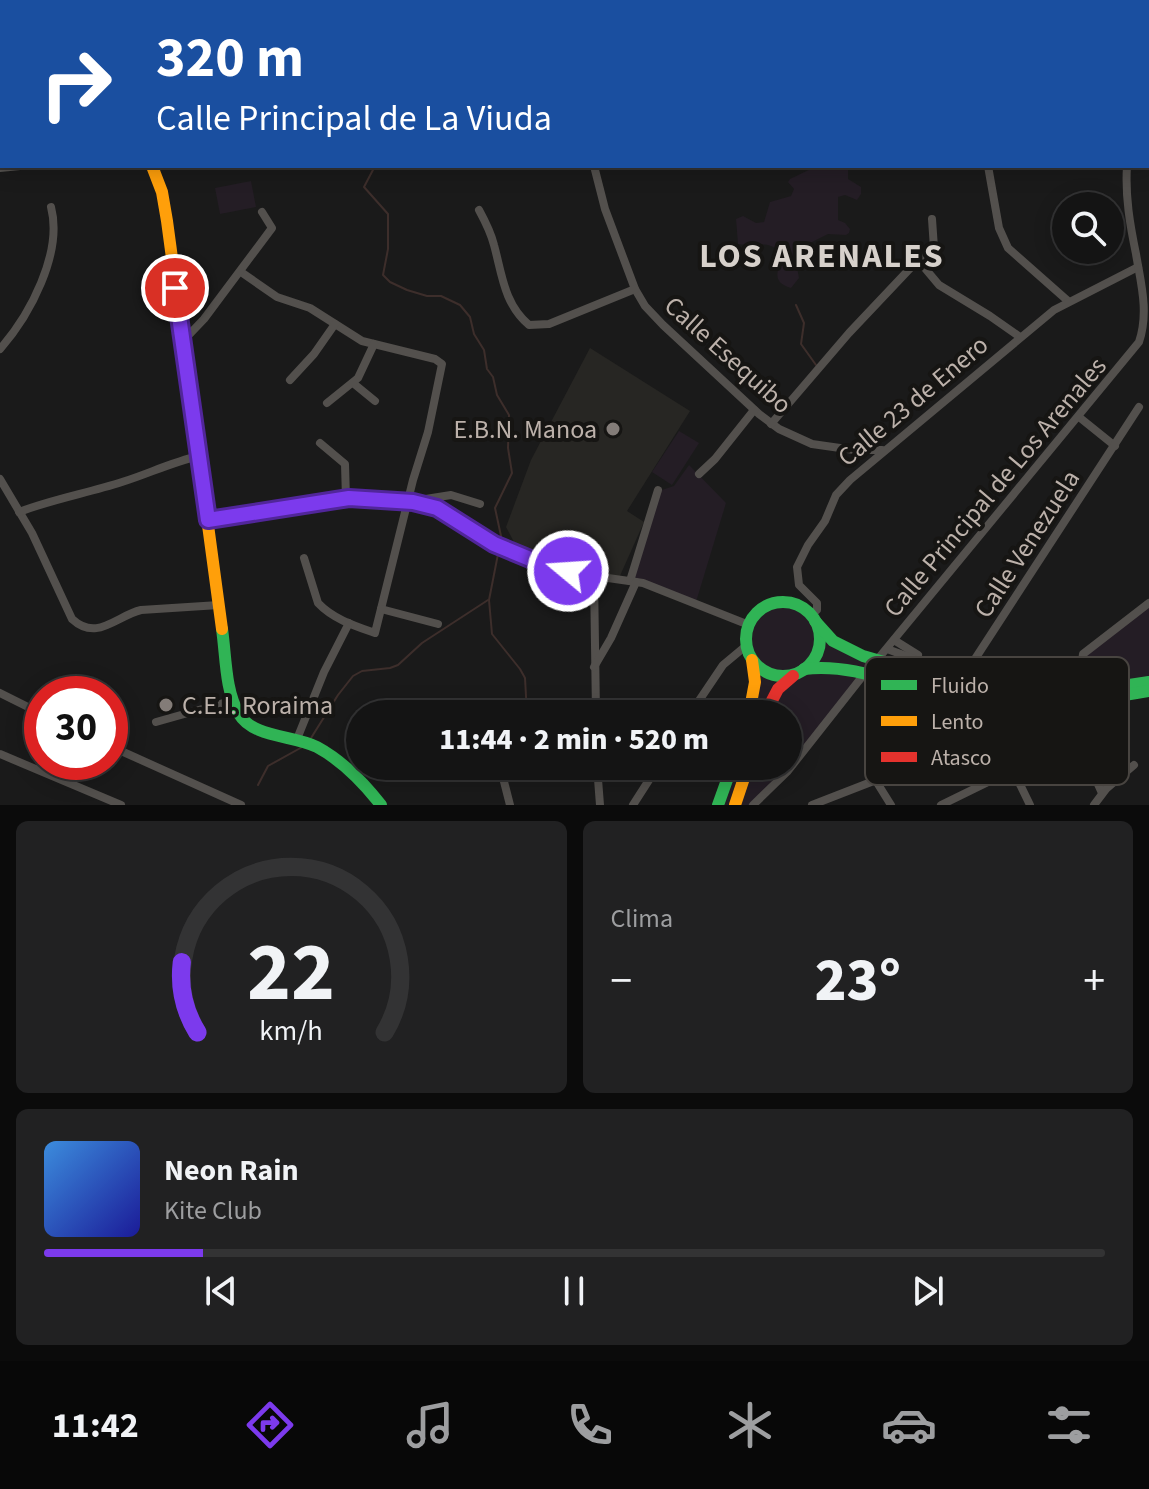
<!DOCTYPE html>
<html lang="es">
<head>
<meta charset="utf-8">
<style>
  :root { --surface:#141414; --page:#212122; --text:#f1f3f6; --muted:#9d9ea0; --line:#333334; --accent:#7c3aed }
  body { margin:0; font-family:"Source Sans 3",sans-serif; background:var(--page); color:var(--text); height:100vh; display:flex; flex-direction:column; font-size:30px; white-space:nowrap }
  * { box-sizing:border-box; margin:0 }
  p { font-size:26px; color:var(--muted) }
  .icon { flex:none; width:44px; height:44px; fill:none; stroke:currentColor; stroke-width:2; stroke-linecap:round; stroke-linejoin:round }
  .map { position:relative; height:805px; overflow:hidden }
  .details { display:flex; flex-direction:column; gap:16px; padding:16px; background:#0b0b0b; flex:1 }
  .details>* { flex:none }
  .guide { position:absolute; left:0px; top:0px; width:1150px; height:168px; box-shadow:0 4px 20px #0003,0 0 0 2px var(--line); background:#1a4fa0; color:#fff; overflow:hidden }
  .controls { position:absolute; left:1052px; top:192px; display:grid; gap:16px }
  .controls a { display:grid; place-items:center; width:72px; height:72px; border-radius:50%; background:var(--surface); box-shadow:0 4px 20px #0003,0 0 0 2px var(--line); font-size:40px }
  .speed { position:absolute; left:24px; top:676px; display:flex; gap:16px; font-size:40px; font-weight:700; text-align:center }
  .speed>* { display:grid; place-content:center; width:104px; height:104px; border-radius:50%; background:var(--surface); box-shadow:0 4px 20px #0003,0 0 0 2px var(--line); line-height:1 }
  .speed .limit { border:12px solid #d22; background:#fff; color:#111 }
  .pin { position:absolute; display:grid; place-items:center; width:68px; height:68px; color:#fff; margin:-34px; border:4px solid #fff; border-radius:50%; box-shadow:0 2px 8px #0007 }
  .me { position:absolute; width:88px; margin:-44px; rotate:288deg; stroke-linejoin:round; filter:drop-shadow(0 0 6px #0008) }
  .turn { display:flex; align-items:center; gap:28px; height:168px; padding:0 24px; font-size:36px }
  .turn .icon { width:104px; height:104px; stroke-width:2.5 }
  .turn b { display:block; font-size:56px; line-height:68px }
  .big { font-size:60px; font-weight:800; line-height:1.1 }
  .details .widget { flex:1; display:flex; flex-direction:column; justify-content:center; gap:12px; min-width:0; padding:0 28px; border-radius:12px; background:var(--page) }
  .details .dial { align-items:center; gap:0 }
  .dial svg { height:208px; overflow:visible; fill:none; stroke:var(--line); stroke-width:7; stroke-linecap:round; text-anchor:middle }
  .dial text { fill:var(--text); stroke:none }
  .song { display:flex; align-items:center; gap:24px }
  .cover { width:96px; height:96px; border-radius:12px; background:linear-gradient(135deg,hsl(210 70% 55%),hsl(240 70% 35%)) }
  .played { height:8px; border-radius:4px; background:linear-gradient(90deg,var(--accent) 15%,var(--line) 15%) }
  .keys { display:flex; justify-content:space-around; direction:ltr }
  .heat { display:flex; justify-content:space-between; align-items:center; font-size:44px; direction:ltr }
  .details .tiles { flex:1; display:grid; gap:16px; grid-template-columns:1fr 1fr }
  .widget:last-child { grid-column:span 2 }
  .trip { position:absolute; left:346px; top:700px; width:456px; height:80px; border-radius:40px; background:var(--surface); box-shadow:0 4px 20px #0003,0 0 0 2px var(--line); font-weight:800; line-height:80px; text-align:center }
  .dock { display:flex; height:128px; justify-content:space-around; align-items:center; background:#080808; color:var(--muted) }
  .dock .icon { width:56px; height:56px }
  .dock .on { color:var(--accent) }
  .dock b { font-size:36px; color:var(--text) }
  .map>svg:first-child { display:block }
  .built { fill:#272623 }
  .green { fill:#241d25 }
  .water { fill:#3d2e2b }
  .lines { fill:none; stroke-linecap:round; stroke-linejoin:round }
  .stream { stroke:#3d2e2b; stroke-width:2 }
  .street { stroke:#53504d; stroke-width:8 }
  .fast { stroke:#30b455; stroke-width:12 }
  .slow { stroke:#ff9f0a; stroke-width:12 }
  .jam { stroke:#e5322d; stroke-width:12 }
  .route-casing { stroke:#51269a; stroke-width:20 }
  .route { stroke:#7c3aed; stroke-width:14 }
  .poi-dot { fill:#837c78; stroke:#161513; stroke-width:3 }
  .labels { text-anchor:middle; dominant-baseline:central; stroke-width:8; stroke-linejoin:round; paint-order:stroke }
  .street-label { font-size:26px; fill:#bcb1aa; stroke:#161513 }
  .poi-label { font-size:26px; fill:#bcb1aa; stroke:#161513; text-anchor:end }
  .district-label { font-size:34px; font-weight:bold; letter-spacing:2px; fill:#d7d1cb; stroke:#161513 }
  .key { fill:#161513; stroke:#484440; stroke-width:2 }
  .key-label { font-size:22px; fill:#bcb1aa }
</style>
</head>
<body>
<div class="map">
<svg width="1149" height="805" viewBox="0 0 1149 805">
  <rect width="100%" height="100%" fill="#1a1a1a"/>
  <path class="built" d="M590,348L690,411L627,511L644,522L619,578L545,562L533,557L514,542L506,527L531,460Z"/>
  <g class="green">
    <path d="M817,166H845L848,169V179L861,187V194L857,200L845,195L838,197V220L845,223L850,229L849,233L846,235L828,234L794,251L799,278L791,288C760,279 795,256 771,246C761,242 748,246 738,244L736,219L743,216L756,223L764,222L770,202L791,196L794,189L788,182L790,179Z"/>
    <path d="M251,181L256,207L220,214L215,188Z"/>
    <path d="M679,431L699,443L672,485L652,472Z"/>
    <path d="M689,465L726,503L696,602L630,580L659,491L674,486Z"/>
    <path d="M781,602L794,604L806,611L828,638L961,685L1098,690L1081,658L1149,603V691L1075,703V721L1045,742L1029,762L1013,770C1002,753 993,728 971,727L974,722L977,702L865,673L804,750L753,805H718L732,766H788V714H749C750,697 752,679 751,661C751,655 747,649 746,643C745,621 761,605 781,602Z"/>
  </g>
  <path class="water" d="M379,0H541L378,2Z"/>
  <g class="lines">
    <g class="stream">
      <path d="M375,166L364,187L388,214V249L383,275L390,282L407,290L427,296H441L460,305L470,317L474,334L484,350L487,369L493,377L497,395L509,415L508,448L512,473L495,508L501,536L500,543"/>
      <path d="M796,305L804,323L801,344L816,365"/>
      <path d="M499,549L489,600L492,634L520,669L525,678L527,714"/>
      <path d="M311,738L338,695L353,676L362,671L390,668L398,665L422,643L488,600"/>
      <path d="M258,785L268,766L304,746"/>
    </g>
    <g class="street">
      <path d="M245,0L246,2"/>
      <path d="M1104,0L1105,2"/>
      <path d="M141,2V0"/>
      <path d="M315,2L316,0"/>
      <path d="M614,2L618,0"/>
      <path d="M966,2L968,0"/>
      <path d="M0,82H2"/>
      <path d="M594,166L605,209L635,289L645,306L663,325L759,414L779,429L812,444L854,450H882"/>
      <path d="M988,166L999,228L1008,248L1068,301"/>
      <path d="M0,168L20,166"/>
      <path d="M479,210C485,221 491,233 494,245C502,274 504,304 529,325L549,324L635,289"/>
      <path d="M918,260L939,285L990,316L1020,337"/>
      <path d="M241,272L277,297L310,308L362,341L435,359L442,364L428,432L413,480L375,633C355,626 333,619 318,603L304,558"/>
      <path d="M183,341L204,319L272,228L262,212"/>
      <path d="M0,349C30,315 63,253 51,207"/>
      <path d="M290,380L314,354L335,324"/>
      <path d="M353,383L375,401"/>
      <path d="M327,403L358,378L374,344"/>
      <path d="M1079,417L1115,446"/>
      <path d="M771,424L849,333L918,260L934,248L932,219"/>
      <path d="M320,443L345,464L346,499"/>
      <path d="M699,474L715,459L754,410"/>
      <path d="M0,479L32,533L72,619C97,642 116,616 141,610L219,605"/>
      <path d="M413,501L451,495L480,504"/>
      <path d="M19,512C53,499 88,493 122,482C148,474 172,462 199,456"/>
      <path d="M208,520L349,498H379L428,505L444,512L481,538L547,566L587,575L643,583L749,625"/>
      <path d="M594,576L596,714"/>
      <path d="M630,581L658,490"/>
      <path d="M381,609L438,624"/>
      <path d="M811,615L817,610V603L799,585L797,567L808,545L825,521L836,495L850,480L1054,310L1138,267"/>
      <path d="M894,640L918,655"/>
      <path d="M887,649C908,656 954,678 973,662L1139,407"/>
      <path d="M877,660L1139,342C1149,312 1141,284 1136,254C1130,225 1125,196 1127,166"/>
      <path d="M594,667L611,638L636,582"/>
      <path d="M1099,690C1088,681 1080,668 1083,654L1149,603"/>
      <path d="M0,693L42,714"/>
      <path d="M690,714L723,665L747,645"/>
      <path d="M156,722L234,700"/>
      <path d="M297,739L324,672L349,623"/>
      <path d="M1078,740L1102,793"/>
      <path d="M110,746L241,805"/>
      <path d="M0,754L121,805"/>
      <path d="M500,766L510,805"/>
      <path d="M597,766L600,805"/>
      <path d="M1013,770L1030,805"/>
      <path d="M876,781L891,805"/>
      <path d="M633,805L658,766"/>
      <path d="M753,805L787,772L865,673"/>
      <path d="M812,805L884,777L971,727"/>
      <path d="M941,805L1029,762"/>
      <path d="M1094,805L1106,789L1134,765"/>
    </g>
    <g class="fast">
      <circle cx="783" cy="639" r="37"/>
      <path d="M815,621L833,641L863,656L943,679L986,688L1031,693H1076L1149,682"/>
      <path d="M222,629C226,656 225,691 239,714C253,738 294,735 317,747C343,761 363,782 381,805"/>
      <path d="M804,669C860,662 906,691 959,700C1022,711 1087,702 1149,691"/>
      <path d="M718,805L732,766"/>
    </g>
    <g class="slow">
      <path d="M1141,0V2"/>
      <path d="M1148,40L1149,45"/>
      <path d="M152,166L162,192L167,221L222,629"/>
      <path d="M749,714L755,682L752,660"/>
      <path d="M735,805L748,766"/>
    </g>
    <path class="jam" d="M765,714L778,689L793,676"/>
  </g>
  <g class="lines">
    <defs>
      <path id="route" d="M175,288L208,520L349,498L413,502L437,508L494,544L547,566L568,571"/>
    </defs>
    <use href="#route" class="route-casing"/>
    <use href="#route" class="route"/>
  </g>
  <g class="poi-dot">
    <circle cx="613" cy="429" r="8"/>
    <circle cx="166" cy="705" r="8"/>
  </g>
  <g class="labels">
    <g class="street-label">
      <text transform="translate(728 355) rotate(42)">Calle Esequibo</text>
      <text transform="translate(913 401) rotate(-40)">Calle 23 de Enero</text>
      <text transform="translate(995 487) rotate(-50)">Calle Principal de Los Arenales</text>
      <text transform="translate(1027 544) rotate(-57)">Calle Venezuela</text>
    </g>
    <g class="poi-label">
      <text x="597" y="429">E.B.N. Manoa</text>
      <text x="182" y="705" text-anchor="start">C.E.I. Roraima</text>
    </g>
    <g class="district-label">
      <text x="822" y="256">LOS ARENALES</text>
    </g>
  </g>
  <rect x="865" y="657" width="264" height="128" rx="12" class="key"/>
  <rect x="881" y="680" width="36" height="10" fill="#30b455"/>
  <rect x="881" y="716" width="36" height="10" fill="#ff9f0a"/>
  <rect x="881" y="752" width="36" height="10" fill="#e5322d"/>
  <g class="key-label">
    <text x="931" y="693">Fluido</text>
    <text x="931" y="729">Lento</text>
    <text x="931" y="765">Atasco</text>
  </g>
</svg>
<div class="controls">
<a><svg class="icon" aria-label="search" viewBox="0 0 24 24"><circle cx="10" cy="10" r="6"/><path d="M15 15l6 6"/></svg></a>
</div>
<div class="speed"><div class="limit">30</div></div>
<div class="pin" style="left:175px;top:288px;background:#d93025"><svg class="icon" aria-label="arrive" viewBox="0 0 24 24"><path d="M6 21V4h12l-3 4 3 4H6"/></svg></div>
<svg class="me" style="left:568px;top:571px" viewBox="-20 -20 40 40"><circle r="17" fill="#7c3aed" stroke="#fff" stroke-width="3"/><path d="M0-11L8 9 0 5-8 9z" fill="#fff"/></svg>
<div class="trip">11:44 · 2 min · 520 m</div>
<div class="guide">
<div class="turn"><svg class="icon" aria-label="right" viewBox="0 0 24 24"><path d="M7 20v-9h11M14 6l5 5-5 5"/></svg><div><b>320 m</b>Calle Principal de La Viuda</div></div>
</div>
</div>
<section class="details">
<div class="tiles">
<div class="widget dial"><svg viewBox="0 0 100 80">
<path d="M14 69A42 42 0 1 1 86 69"/>
<path d="M14 69A42 42 0 0 1 8 42" stroke="#7c3aed"/>
<text x="50" y="56" font-size="32" font-weight="700">22</text>
<text x="50" y="72" font-size="11">km/h</text>
</svg></div>
<div class="widget"><p>Clima</p>
<div class="heat"><a>−</a><b class="big">23°</b><a>+</a></div>
</div>
<div class="widget">
<div class="song"><i class="cover"></i><div><b>Neon Rain</b><p>Kite Club</p></div></div>
<div class="played"></div>
<div class="keys"><svg class="icon" aria-label="previous" viewBox="0 0 24 24"><path d="M18 5L8 12l10 7zM5 5v14"/></svg><svg class="icon" aria-label="pause" viewBox="0 0 24 24"><path d="M8 5v14M16 5v14"/></svg><svg class="icon" aria-label="next" viewBox="0 0 24 24"><path d="M6 5l10 7-10 7zM19 5v14"/></svg></div>
</div>
</div>
</section>
<nav class="dock">
<b>11:42</b>
<svg class="icon on" aria-label="directions" viewBox="0 0 24 24"><path d="M12 3l9 9-9 9-9-9zM9 14v-3h6M13 9l2 2-2 2"/></svg>
<svg class="icon" aria-label="music" viewBox="0 0 24 24"><path d="M9 18V5l10-2v13"/><circle cx="6" cy="18" r="3"/><circle cx="16" cy="16" r="3"/></svg>
<svg class="icon" aria-label="phone" viewBox="0 0 24 24"><path d="M5 4h4l2 5-3 2q2 4 5 5l2-3 5 2v4C11 20 4 13 5 4z"/></svg>
<svg class="icon" aria-label="climate" viewBox="0 0 24 24"><path d="M12 3v18M4 7l16 10M4 17L20 7"/></svg>
<svg class="icon" aria-label="car" viewBox="0 0 24 24"><path d="M5 17H2v-5l4-1 3-4h7l3 4 3 1v5h-3M9 17h6M6 11h13"/><circle cx="7" cy="17" r="2"/><circle cx="17" cy="17" r="2"/></svg>
<svg class="icon" aria-label="filters" viewBox="0 0 24 24"><path d="M4 7h16M4 17h16"/><circle cx="9" cy="7" r="2"/><circle cx="15" cy="17" r="2"/></svg>
</nav>
</body>
</html>
